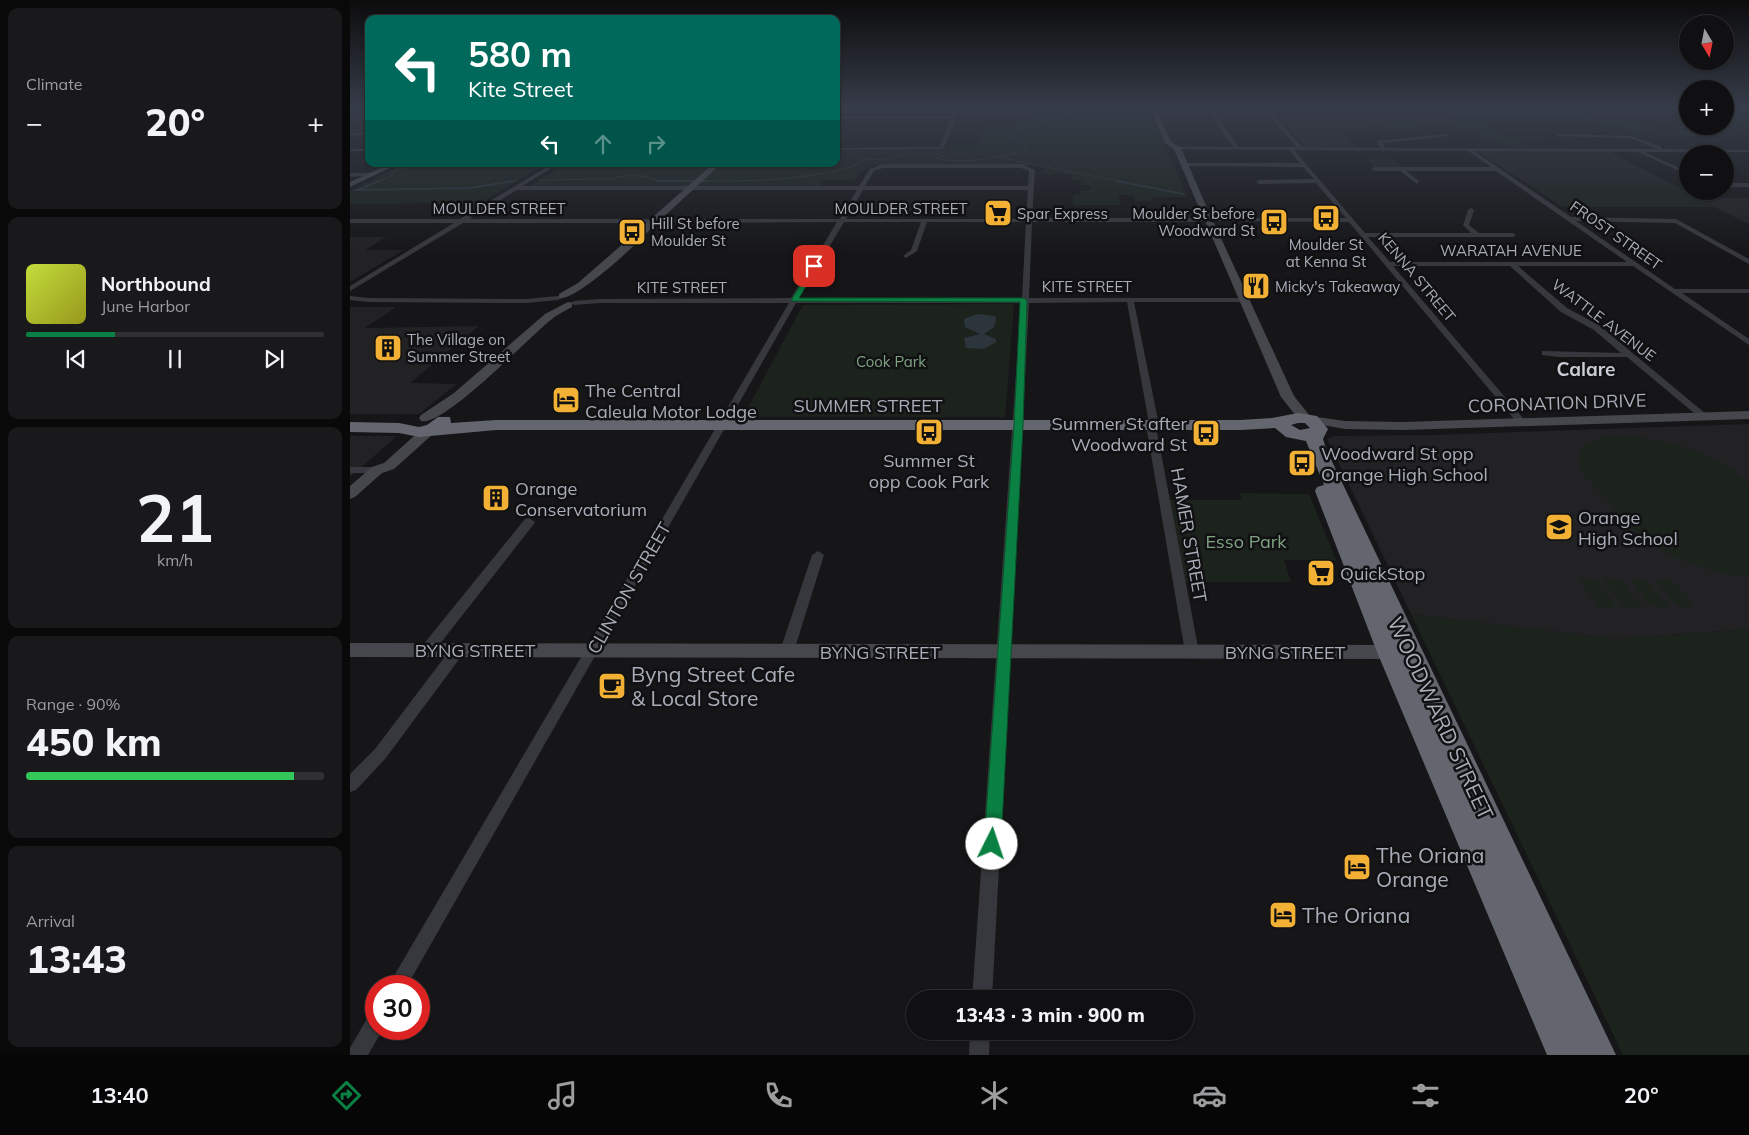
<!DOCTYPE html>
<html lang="en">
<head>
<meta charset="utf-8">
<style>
  :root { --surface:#101012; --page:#19191b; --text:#f1f3f6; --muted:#9c9d9f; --line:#303032; --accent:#0b8043 }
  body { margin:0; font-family:Mulish,sans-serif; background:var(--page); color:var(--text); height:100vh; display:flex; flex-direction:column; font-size:19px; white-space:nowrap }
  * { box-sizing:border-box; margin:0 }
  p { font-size:16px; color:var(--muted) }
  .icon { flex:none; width:28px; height:28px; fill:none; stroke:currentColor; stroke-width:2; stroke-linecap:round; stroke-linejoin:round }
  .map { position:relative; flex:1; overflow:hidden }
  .sheet { display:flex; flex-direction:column; gap:8px; padding:8px; background:#09090a; width:350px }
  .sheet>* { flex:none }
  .banner { position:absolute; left:15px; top:15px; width:475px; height:152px; border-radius:10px; box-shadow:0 1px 4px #0004,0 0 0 1px var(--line); background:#00695c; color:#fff; overflow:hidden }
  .needle { width:32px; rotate:170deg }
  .buttons { position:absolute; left:1329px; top:15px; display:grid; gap:10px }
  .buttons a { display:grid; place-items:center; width:55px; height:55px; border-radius:50%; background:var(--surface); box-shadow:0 1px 4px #0004,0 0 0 1px var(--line); font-size:25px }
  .speed { position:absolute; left:15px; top:975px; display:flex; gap:10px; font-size:25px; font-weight:700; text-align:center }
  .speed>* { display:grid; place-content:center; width:65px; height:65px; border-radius:50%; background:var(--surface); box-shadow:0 1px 4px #0004,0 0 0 1px var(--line); line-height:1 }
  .speed .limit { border:8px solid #d22; background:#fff; color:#111 }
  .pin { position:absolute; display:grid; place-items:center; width:42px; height:42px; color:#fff; margin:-21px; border-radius:10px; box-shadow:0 2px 8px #0006 }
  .me { position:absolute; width:55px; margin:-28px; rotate:4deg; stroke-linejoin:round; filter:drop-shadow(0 0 4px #0008) }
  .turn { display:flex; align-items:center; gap:18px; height:105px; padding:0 20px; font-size:22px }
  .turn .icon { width:65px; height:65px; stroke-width:2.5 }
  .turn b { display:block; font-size:35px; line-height:42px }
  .lanes { display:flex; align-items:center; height:48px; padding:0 20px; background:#0003; justify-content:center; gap:25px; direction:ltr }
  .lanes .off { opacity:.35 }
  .big { font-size:38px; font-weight:800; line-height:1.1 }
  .sheet .card { flex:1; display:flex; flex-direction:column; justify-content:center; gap:8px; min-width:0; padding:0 18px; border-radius:10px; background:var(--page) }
  .sheet .dial { align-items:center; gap:0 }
  .dial b { font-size:65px; line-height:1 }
  .song { display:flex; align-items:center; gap:15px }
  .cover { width:60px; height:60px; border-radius:8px; background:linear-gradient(135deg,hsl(70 70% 55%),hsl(60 70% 35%)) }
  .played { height:5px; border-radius:2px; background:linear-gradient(90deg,var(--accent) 30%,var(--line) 30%) }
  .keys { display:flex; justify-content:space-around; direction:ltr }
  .heat { display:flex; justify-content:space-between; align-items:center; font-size:28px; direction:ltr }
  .charge { height:8px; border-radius:4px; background:linear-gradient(90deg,#34c759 90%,var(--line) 0) }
  .trip { position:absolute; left:556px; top:990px; width:288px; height:50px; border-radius:25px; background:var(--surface); box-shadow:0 1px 4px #0004,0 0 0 1px var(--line); font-weight:800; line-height:50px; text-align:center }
  .menu { display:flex; height:80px; justify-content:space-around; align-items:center; background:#060607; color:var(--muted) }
  .menu .icon { width:35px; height:35px }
  .menu .active { color:var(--accent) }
  .menu b { font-size:22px; color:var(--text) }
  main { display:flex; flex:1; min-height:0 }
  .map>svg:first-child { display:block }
  .built { fill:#222225 }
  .green { fill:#1c231d }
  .water { fill:#2c353c }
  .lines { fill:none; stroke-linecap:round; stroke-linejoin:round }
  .stream-far1 { stroke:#2c353c; stroke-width:1 }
  .stream { stroke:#2c353c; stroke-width:2 }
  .street { fill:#37383d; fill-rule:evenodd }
  .secondary { fill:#45474d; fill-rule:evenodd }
  .highway { fill:#63666e; fill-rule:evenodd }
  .route { fill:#0b8043; stroke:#07532c }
  .labels { text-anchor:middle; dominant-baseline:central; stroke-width:5; stroke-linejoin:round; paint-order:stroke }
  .far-street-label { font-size:15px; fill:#a8adb8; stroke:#111113 }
  .far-poi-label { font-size:15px; fill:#a8adb8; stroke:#111113; text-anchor:start }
  .far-park-label { font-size:15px; fill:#7fa381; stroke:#111113 }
  .poi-label { font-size:18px; fill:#a8adb8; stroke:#111113; text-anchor:start }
  .street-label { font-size:18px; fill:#a8adb8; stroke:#111113 }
  .park-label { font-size:18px; fill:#7fa381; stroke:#111113 }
  .far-district-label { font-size:19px; font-weight:bold; fill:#c9ccd4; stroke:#111113 }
  .near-poi-label { font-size:21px; fill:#a8adb8; stroke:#111113; text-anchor:start }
  .near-street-label { font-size:21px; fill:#a8adb8; stroke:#111113 }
</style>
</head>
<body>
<main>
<section class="sheet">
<div class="card"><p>Climate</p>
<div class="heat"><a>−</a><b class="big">20°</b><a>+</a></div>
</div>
<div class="card">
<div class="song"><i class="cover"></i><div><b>Northbound</b><p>June Harbor</p></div></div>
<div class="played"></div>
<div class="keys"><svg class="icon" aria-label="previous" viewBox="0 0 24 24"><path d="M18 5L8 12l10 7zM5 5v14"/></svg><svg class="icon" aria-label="pause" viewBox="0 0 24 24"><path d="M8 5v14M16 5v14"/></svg><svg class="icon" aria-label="next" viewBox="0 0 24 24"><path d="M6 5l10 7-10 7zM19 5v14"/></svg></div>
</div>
<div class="card dial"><b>21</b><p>km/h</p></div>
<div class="card"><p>Range · 90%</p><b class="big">450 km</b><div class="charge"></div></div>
<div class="card"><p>Arrival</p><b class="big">13:43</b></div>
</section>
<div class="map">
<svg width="1399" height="1055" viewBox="0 0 1399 1055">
  <rect width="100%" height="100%" fill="#161618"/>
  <g class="built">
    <path d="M965,108H1220L1241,118L1118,116L1104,120L1110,124L1070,125L1061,120H1044L1037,122L1043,127L988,129L1007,147H956L928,116L947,115L944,111H968Z"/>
    <path d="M1130,151H1258L1318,182L1177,183L1127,152Z"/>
    <path d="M1349,198H1399V224L1365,207Z"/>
    <path d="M0,237H36L15,250H54L0,282Z"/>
    <path d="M0,307H46L15,328L129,326L60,383L107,384L69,414H0Z"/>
    <path d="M1399,424V629L1267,639L1061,614L977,439L984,436L1083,435Z"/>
    <path d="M0,436H47L0,477Z"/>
  </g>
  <g class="green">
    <path d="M692,108H798C809,138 826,166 837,197H802L803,201H785L784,195H769L770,205H723V195H730V191L741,190L740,185H731V180H722L721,174H693L694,168L680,165H525L513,170L504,180H474L470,186H180L216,164H486V151L589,150L600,146H629L634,126H665L689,113Z"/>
    <path d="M1375,108H1399V128L1375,120Z"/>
    <path d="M1118,116L1241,118L1275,122L1274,118H1280L1291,125L1321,132L1338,128L1358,136H1316L1293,132L1288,135L1280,134V127L1220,123L1134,124L1155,136H1201L1166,139L1176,147C1171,147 1163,149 1157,146C1140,140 1127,130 1107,129C1069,126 1031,133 992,133L987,128L1042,127L1037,122L1061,120L1070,125L1109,124L1103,120Z"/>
    <path d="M1016,159H1043L1053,168L1025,167Z"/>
    <path d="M52,164H195L130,203L0,204V191Z"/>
    <path d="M1318,182L1365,207H1212L1177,183Z"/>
    <path d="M664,304L655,417H393L453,305Z"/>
    <path d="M1274,436C1308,439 1344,447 1375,464C1384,469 1392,478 1399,484V576L1373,574L1325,558L1289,535L1235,476L1228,458L1236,443L1252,438Z"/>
    <path d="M890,493L959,494L986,560H934L941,582H834L819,500H892Z"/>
    <path d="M1228,579H1245L1267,608H1249Z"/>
    <path d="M1253,579H1270L1293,608H1275Z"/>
    <path d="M1279,579H1296L1320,607H1302Z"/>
    <path d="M1304,579H1321L1346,607H1328Z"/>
    <path d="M1061,614L1267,639L1399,629V1055H1273Z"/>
  </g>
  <path class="water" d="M627,314L645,316L646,320L644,327L634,334L646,339V342L634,349L616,348L614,338L630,334L615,327L614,319Z"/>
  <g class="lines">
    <g class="stream-far1">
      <path d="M727,111L757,108"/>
      <path d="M650,157L688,166"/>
      <path d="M697,167L773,182"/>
      <path d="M190,180L261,179C276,174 295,174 309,182C376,180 446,185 510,164L513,159L535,160L560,153L591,154L592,156L586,158C613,165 651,157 677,150L673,142L658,135L689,122L720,113"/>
      <path d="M26,182L43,175L42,173L49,169L77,164"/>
      <path d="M155,182L168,180"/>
    </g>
    <g class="stream">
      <path d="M307,181H358"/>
      <path d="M767,181L833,194"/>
      <path d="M10,189L29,181"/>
      <path d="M5,190L120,188L163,181"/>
    </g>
    <g class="street">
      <path d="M605,108L659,110L608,111L594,148L592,149L486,150V148L590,147L601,118H486V116H602Z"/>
      <path d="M857,108H861L888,147H947L913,108H917L952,147L1031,148L1026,141L1096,134L1098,136L1032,143L1036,148L1308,149L1280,138L1206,136L1208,134L1281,136L1312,147L1311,149L1399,150V152H1294L1338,172V175L1288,152L1124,151L1221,217L1326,219L1399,259V264L1397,263L1325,223L1226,221L1325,289H1399V293H1332L1399,339V345L1283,266H1168L1217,308L1250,326L1356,414L1358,416L1353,419L1350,418L1277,357H1209L1192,355V351L1271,353L1244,330L1211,312L1160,266H1043L1177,423L1172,426L1169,425L999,222L864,221L863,220L866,218H996L966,183L909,184L906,182L909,180L964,179L953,167L833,166L835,163H950L939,150L826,149L828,147H883ZM944,150L1118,151L1141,167H1024L1021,169L1024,171H1050L1067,184L1069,181L1056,171H1146L1277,262H1040L1018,237H1163L1166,235L1163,233H1129L1119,225L1124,210L1121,208L1118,210L1113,225L1121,233H1015Z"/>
      <path d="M1087,108H1092L1112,114L1113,118L985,121L1108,117Z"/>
      <path d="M1245,108H1250L1275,116L1271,117Z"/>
      <path d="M19,113V116L0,122V120Z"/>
      <path d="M19,132V134L0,136V134Z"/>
      <rect x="0" y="149" width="19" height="2"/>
      <path d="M202,164H208L172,186H509L520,169L532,164H672L685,170L682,218H850L853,220L850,222H682L679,298H893L897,300L893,302H784L809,425L806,427L849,652L847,656L842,657L837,656L835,652L796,425L799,423L777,302L679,303L642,999H622L671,303H446L57,986H38L439,303H250L224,305L220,303L224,301L250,299L441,298L487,222L311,223L308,221L311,219H490L507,190H167L119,219H298L301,221L298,223H113L0,291V286L104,223H0V219H110ZM533,168H671L679,171L678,186H515L524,171ZM513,190H678L676,219H496ZM494,222H571L561,250L553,256L556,258L567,251L577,222H676L672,298H449Z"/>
      <path d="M1375,164L1379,165L1380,166L1375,168Z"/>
      <path d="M0,173H21L24,175L0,177Z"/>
      <rect x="1375" y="183" width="24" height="4"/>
      <path d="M0,296L19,298L176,299L208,296L212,298L208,300L176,303L19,302L0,300Z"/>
      <path d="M0,467H27L32,470L27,473H0Z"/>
      <path d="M179,518L185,522L183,525L82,654L77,655L72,654L70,650L72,646L175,519Z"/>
      <path d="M468,551L474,555L444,651L442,655L437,656L432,655L430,651L462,555Z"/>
      <path d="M108,645L113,646L115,650L113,654L35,759L6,790L0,792V774L25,749L103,646Z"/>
      <path d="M26,1012V1029H33L18,1055H0V1048L19,1015Z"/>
      <path d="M620,1031H640L639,1055H619Z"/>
    </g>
    <g class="secondary">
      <path d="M800,108H806L821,142L831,148L861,217L860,219L853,217L824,149L815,143Z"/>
      <path d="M39,164H48L0,187V182Z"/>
      <path d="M363,164H371L310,220H304V216Z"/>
      <path d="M299,221L306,223C294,238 226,302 209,298V294L228,283Z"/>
      <path d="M857,221L864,223L944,396L960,416L995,421L1053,422L1399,411V419L1053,430L995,429L950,421L931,397L856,223Z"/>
      <path d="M218,302L222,303V307C215,311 208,314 202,319C180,336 94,427 71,421L69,418L71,415L104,393L195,314Z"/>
      <path d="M78,427L85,431L83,434L44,469L32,473L5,497L0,499V486L22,467L34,463L73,428Z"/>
      <path d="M0,643L1048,645L1055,647L1058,652L1055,657L1048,659L0,657Z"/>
    </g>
    <path class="highway" d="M948,413L967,416L978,429L973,439L976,449L1266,1055H1197L1027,652L965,491L967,487L974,485L956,441L936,437L925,428L890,430H146L69,437L49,433L0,432V422L49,423L69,427L77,425L88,417H100L101,423L146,420H890L922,418ZM948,423H955L960,428L950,430L941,425Z"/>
  </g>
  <linearGradient id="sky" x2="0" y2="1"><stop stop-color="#0c0c0d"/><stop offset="0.42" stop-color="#363c48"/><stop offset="1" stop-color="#363c48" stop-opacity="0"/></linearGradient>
  <rect width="1399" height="255" fill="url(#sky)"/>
  <path class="route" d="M464,264L468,266L449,298H673L677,300L673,425L651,844L648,850L642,852L636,850L634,844L664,425L670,302L441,301L461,266Z"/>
  <defs>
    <symbol id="supermarket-square" viewBox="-11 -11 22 22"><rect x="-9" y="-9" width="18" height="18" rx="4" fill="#f2b134" stroke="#111113"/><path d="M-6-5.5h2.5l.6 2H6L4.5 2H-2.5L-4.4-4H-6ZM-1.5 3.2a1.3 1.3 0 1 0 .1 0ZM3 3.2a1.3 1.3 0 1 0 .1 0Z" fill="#111"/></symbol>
    <symbol id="bus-square" viewBox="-11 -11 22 22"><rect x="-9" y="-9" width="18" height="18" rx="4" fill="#f2b134" stroke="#111113"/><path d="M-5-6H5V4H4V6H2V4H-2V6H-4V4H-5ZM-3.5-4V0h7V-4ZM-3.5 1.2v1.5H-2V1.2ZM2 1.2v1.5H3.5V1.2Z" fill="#111"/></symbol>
    <symbol id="restaurant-square" viewBox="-11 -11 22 22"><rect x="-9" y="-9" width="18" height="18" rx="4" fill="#f2b134" stroke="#111113"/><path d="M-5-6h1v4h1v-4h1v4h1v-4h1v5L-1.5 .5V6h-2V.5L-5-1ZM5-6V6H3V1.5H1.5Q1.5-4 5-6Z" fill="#111"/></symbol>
    <symbol id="building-square" viewBox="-11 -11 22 22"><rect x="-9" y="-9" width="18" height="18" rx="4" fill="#f2b134" stroke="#111113"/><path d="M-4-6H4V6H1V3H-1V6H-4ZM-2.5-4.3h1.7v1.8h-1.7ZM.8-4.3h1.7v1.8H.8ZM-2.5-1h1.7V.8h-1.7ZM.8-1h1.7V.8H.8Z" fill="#111"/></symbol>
    <symbol id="hotel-square" viewBox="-11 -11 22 22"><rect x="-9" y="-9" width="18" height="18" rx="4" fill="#f2b134" stroke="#111113"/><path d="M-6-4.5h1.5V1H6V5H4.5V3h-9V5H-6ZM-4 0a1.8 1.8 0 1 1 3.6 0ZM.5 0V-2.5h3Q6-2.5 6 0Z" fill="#111"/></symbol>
    <symbol id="school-square" viewBox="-11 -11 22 22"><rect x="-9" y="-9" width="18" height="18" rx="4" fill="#f2b134" stroke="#111113"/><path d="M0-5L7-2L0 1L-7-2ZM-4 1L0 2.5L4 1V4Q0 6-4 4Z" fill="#111"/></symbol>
    <symbol id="cafe-square" viewBox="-11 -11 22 22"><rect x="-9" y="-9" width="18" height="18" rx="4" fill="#f2b134" stroke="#111113"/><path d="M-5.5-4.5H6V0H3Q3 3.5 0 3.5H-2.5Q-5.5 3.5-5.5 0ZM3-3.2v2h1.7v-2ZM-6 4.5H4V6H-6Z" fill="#111"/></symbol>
  </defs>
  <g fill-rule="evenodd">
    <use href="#supermarket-square" x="632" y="197" width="32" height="32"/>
    <use href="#bus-square" x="960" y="202" width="32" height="32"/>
    <use href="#bus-square" x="908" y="206" width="32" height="32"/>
    <use href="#bus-square" x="266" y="216" width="32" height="32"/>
    <use href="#restaurant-square" x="890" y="270" width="32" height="32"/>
    <use href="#building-square" x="22" y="332" width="32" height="32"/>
    <use href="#hotel-square" x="200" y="384" width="32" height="32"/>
    <use href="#bus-square" x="563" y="416" width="32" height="32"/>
    <use href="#bus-square" x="840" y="417" width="32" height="32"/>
    <use href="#bus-square" x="936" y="447" width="32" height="32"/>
    <use href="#building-square" x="130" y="482" width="32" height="32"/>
    <use href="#school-square" x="1193" y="511" width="32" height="32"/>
    <use href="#supermarket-square" x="955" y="557" width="32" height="32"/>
    <use href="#cafe-square" x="246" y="670" width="32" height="32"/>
    <use href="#hotel-square" x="991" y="851" width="32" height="32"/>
    <use href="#hotel-square" x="917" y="899" width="32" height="32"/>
  </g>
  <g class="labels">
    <g class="far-street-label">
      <text x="149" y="208">MOULDER STREET</text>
      <text x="551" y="208">MOULDER STREET</text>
      <text transform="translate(1266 235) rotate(35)">FROST STREET</text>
      <text x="1161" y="250">WARATAH AVENUE</text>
      <text transform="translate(1067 277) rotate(50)">KENNA STREET</text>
      <text x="737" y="286">KITE STREET</text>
      <text x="332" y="287">KITE STREET</text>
      <text transform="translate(1254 320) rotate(37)">WATTLE AVENUE</text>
    </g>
    <g class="far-poi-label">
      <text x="667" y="213">Spar Express</text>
      <text x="905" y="213" text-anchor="end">Moulder St before<tspan x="905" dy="17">Woodward St</tspan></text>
      <text x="301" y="223">Hill St before<tspan x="301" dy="17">Moulder St</tspan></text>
      <text x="976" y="244" text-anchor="middle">Moulder St<tspan x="976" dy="17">at Kenna St</tspan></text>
      <text x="925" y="286">Micky's Takeaway</text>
      <text x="57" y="339">The Village on<tspan x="57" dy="17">Summer Street</tspan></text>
    </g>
    <g class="far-park-label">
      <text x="541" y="361">Cook Park</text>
    </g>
    <g class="poi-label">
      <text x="235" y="390">The Central<tspan x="235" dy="21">Caleula Motor Lodge</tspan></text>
      <text x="837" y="423" text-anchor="end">Summer St after<tspan x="837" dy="21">Woodward St</tspan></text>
      <text x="971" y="453">Woodward St opp<tspan x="971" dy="21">Orange High School</tspan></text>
      <text x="579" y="460" text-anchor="middle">Summer St<tspan x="579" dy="21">opp Cook Park</tspan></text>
      <text x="165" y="488">Orange<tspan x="165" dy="21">Conservatorium</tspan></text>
      <text x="1228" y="517">Orange<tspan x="1228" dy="21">High School</tspan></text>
      <text x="990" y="573">QuickStop</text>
    </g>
    <g class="street-label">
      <text transform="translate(1207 403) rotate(-2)">CORONATION DRIVE</text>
      <text x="518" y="405">SUMMER STREET</text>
      <text transform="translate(839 535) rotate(80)">HAMER STREET</text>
      <text transform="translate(279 588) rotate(-60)">CLINTON STREET</text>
      <text x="125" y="650">BYNG STREET</text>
      <text x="530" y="652">BYNG STREET</text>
      <text x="935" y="652">BYNG STREET</text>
    </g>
    <g class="park-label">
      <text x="896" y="541">Esso Park</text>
    </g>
    <g class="far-district-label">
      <text x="1236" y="369">Calare</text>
    </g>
    <g class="near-poi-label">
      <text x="281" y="674">Byng Street Cafe<tspan x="281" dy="24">&amp; Local Store</tspan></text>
      <text x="1026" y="855">The Oriana<tspan x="1026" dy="24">Orange</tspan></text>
      <text x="952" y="915">The Oriana</text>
    </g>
    <g class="near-street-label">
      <text transform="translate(1091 718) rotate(65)">WOODWARD STREET</text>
    </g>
  </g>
</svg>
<div class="buttons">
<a><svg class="needle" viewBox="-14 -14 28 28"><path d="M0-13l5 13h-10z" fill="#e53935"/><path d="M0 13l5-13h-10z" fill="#9c9d9f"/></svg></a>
<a>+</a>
<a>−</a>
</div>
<div class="speed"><div class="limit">30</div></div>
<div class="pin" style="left:464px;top:266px;background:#d93025"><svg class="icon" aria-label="arrive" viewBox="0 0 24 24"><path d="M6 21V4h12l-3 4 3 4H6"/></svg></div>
<svg class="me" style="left:642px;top:844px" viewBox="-20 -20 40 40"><circle r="19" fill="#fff"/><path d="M0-13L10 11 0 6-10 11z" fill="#0b8043"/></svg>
<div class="trip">13:43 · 3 min · 900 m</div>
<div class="banner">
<div class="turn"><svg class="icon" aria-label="left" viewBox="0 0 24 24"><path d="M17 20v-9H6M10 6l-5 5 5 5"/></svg><div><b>580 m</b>Kite Street</div></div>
<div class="lanes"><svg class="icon" aria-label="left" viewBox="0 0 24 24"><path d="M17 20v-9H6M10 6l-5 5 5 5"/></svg><svg class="icon off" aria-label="ahead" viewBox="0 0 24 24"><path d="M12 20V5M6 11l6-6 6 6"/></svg><svg class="icon off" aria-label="right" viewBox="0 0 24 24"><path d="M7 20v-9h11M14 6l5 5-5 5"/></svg></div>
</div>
</div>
</main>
<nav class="menu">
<b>13:40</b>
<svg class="icon active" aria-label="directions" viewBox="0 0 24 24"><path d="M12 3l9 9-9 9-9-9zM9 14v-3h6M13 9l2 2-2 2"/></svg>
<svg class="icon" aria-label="music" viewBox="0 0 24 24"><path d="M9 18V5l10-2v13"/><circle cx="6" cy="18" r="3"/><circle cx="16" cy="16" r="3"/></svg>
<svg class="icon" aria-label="phone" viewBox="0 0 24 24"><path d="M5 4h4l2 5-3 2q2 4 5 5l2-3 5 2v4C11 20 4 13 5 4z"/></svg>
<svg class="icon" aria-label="climate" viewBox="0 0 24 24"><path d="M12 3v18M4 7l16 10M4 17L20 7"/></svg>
<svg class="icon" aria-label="car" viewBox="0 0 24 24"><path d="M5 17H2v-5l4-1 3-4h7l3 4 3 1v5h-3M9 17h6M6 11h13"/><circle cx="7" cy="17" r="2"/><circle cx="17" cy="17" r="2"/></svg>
<svg class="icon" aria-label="filters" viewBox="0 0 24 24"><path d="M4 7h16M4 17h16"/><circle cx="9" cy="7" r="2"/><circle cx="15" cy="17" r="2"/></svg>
<b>20°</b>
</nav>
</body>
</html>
